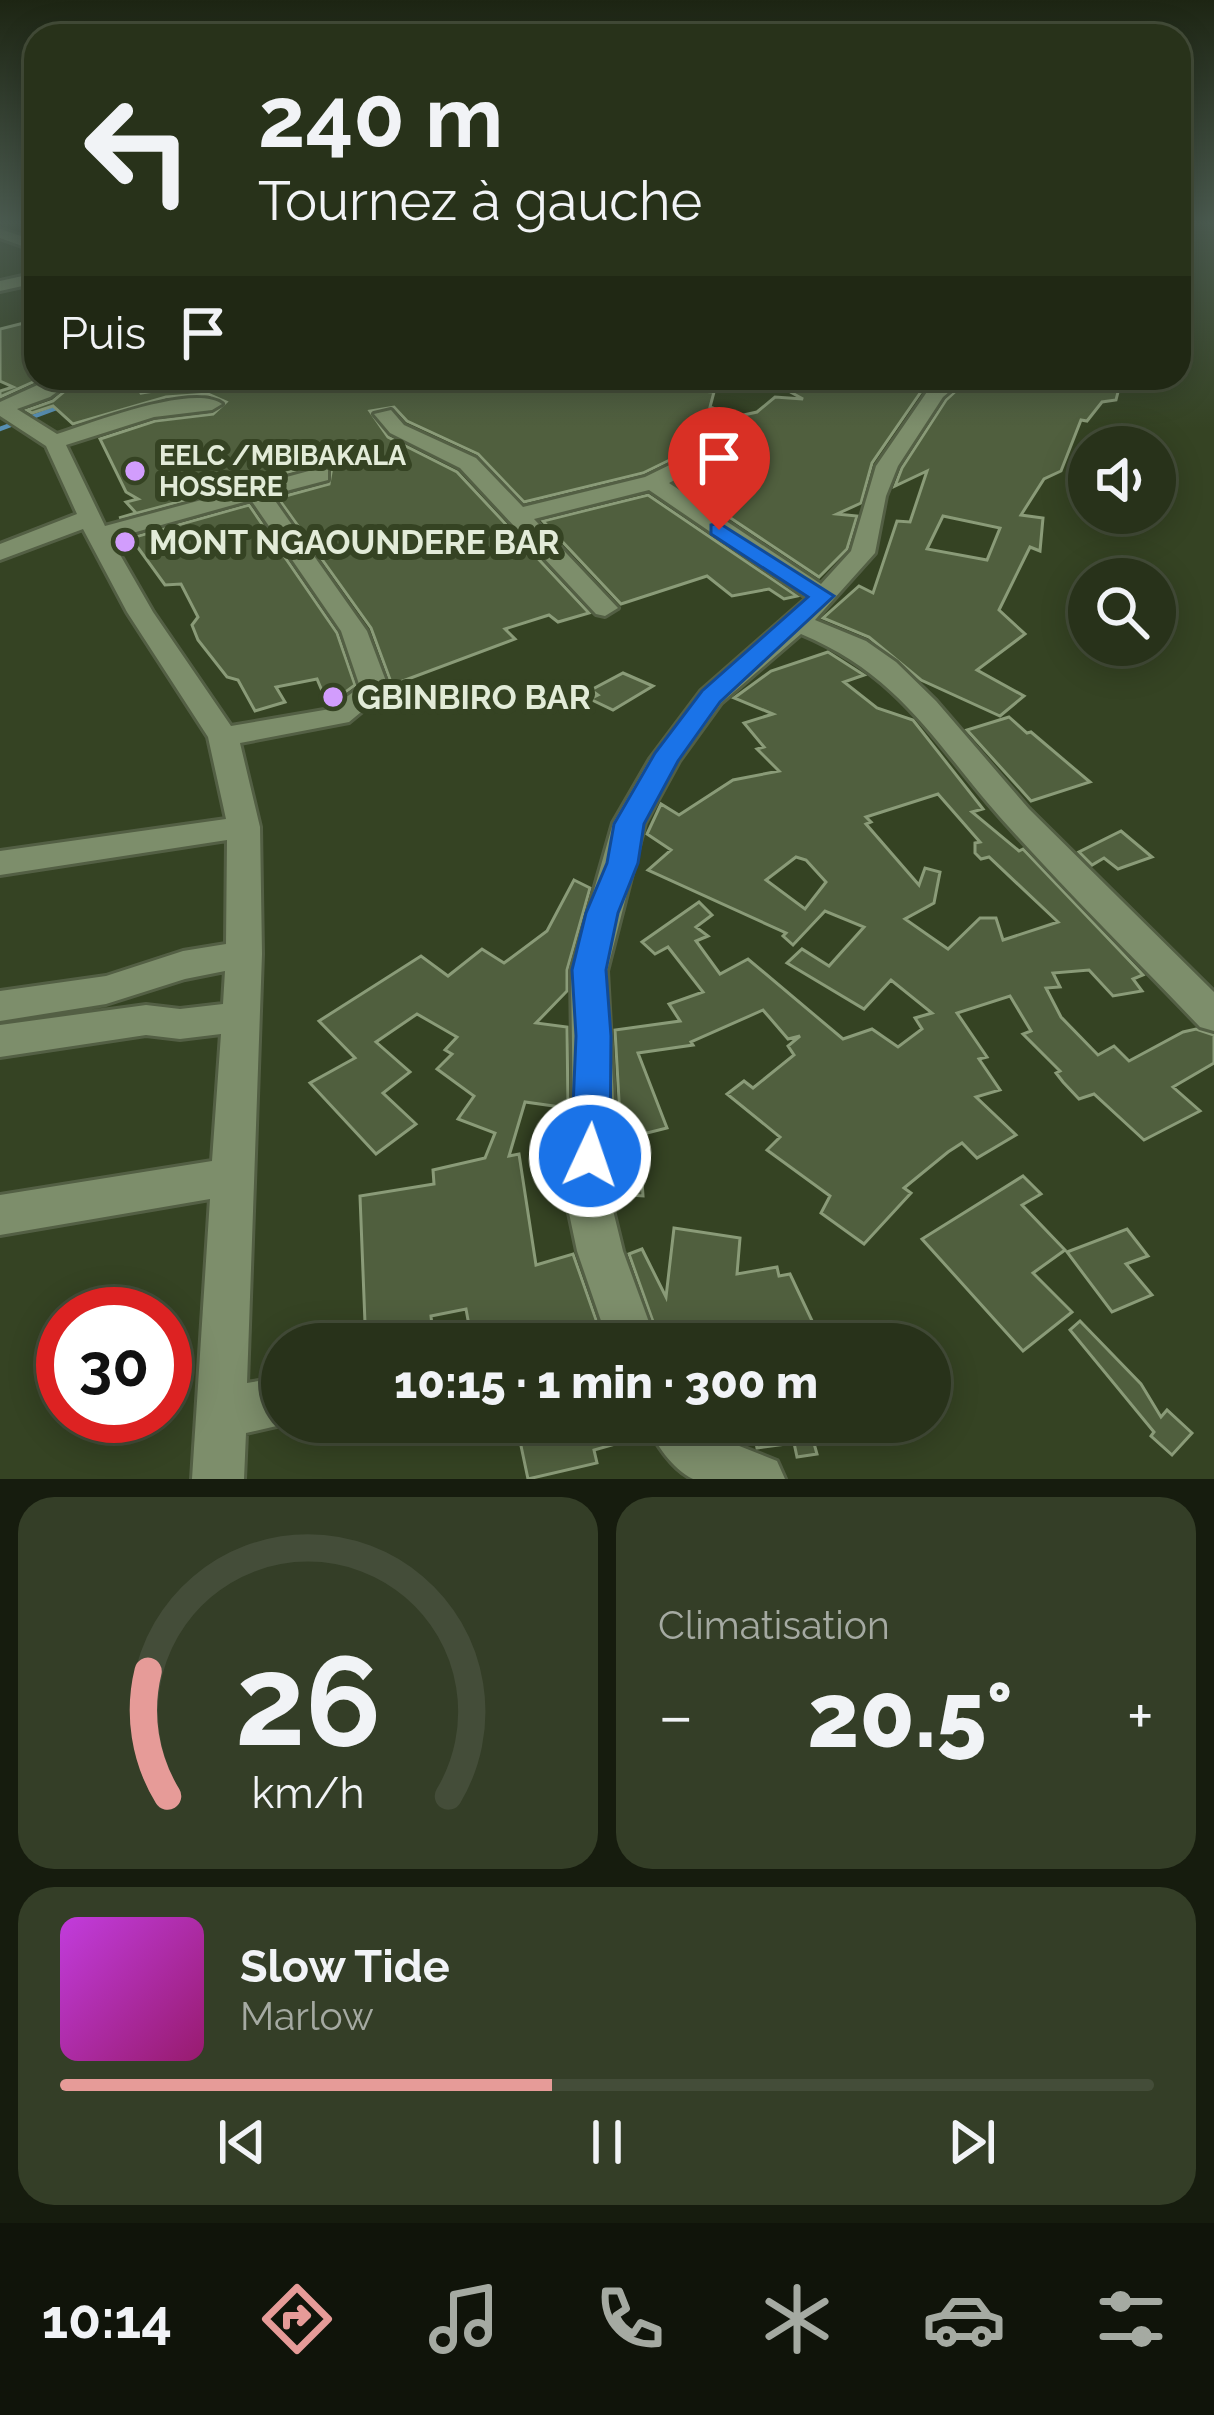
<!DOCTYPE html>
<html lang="fr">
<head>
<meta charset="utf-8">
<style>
  :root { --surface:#28321a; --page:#343e27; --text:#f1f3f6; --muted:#a5aaa2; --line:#444d39; --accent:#e69b98 }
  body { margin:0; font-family:Raleway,sans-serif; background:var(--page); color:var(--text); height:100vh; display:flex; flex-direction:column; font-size:45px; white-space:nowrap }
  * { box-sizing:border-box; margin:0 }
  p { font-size:39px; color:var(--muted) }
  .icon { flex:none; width:66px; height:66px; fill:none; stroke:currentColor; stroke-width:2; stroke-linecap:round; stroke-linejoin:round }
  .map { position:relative; height:1479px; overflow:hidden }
  .sheet { display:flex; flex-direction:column; gap:18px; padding:18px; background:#161c0e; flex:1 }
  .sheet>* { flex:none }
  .guide { position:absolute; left:24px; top:24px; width:1167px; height:366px; border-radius:36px; box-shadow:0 6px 30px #0003,0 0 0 3px var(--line); background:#28321a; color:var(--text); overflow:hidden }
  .tools { position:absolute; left:1068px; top:426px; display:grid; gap:24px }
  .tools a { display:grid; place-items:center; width:108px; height:108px; border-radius:50%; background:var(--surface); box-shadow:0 6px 30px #0003,0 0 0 3px var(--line); font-size:60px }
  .speed { position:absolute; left:36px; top:1287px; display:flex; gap:24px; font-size:60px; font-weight:700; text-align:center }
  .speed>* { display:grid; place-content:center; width:156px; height:156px; border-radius:50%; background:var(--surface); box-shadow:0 6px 30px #0003,0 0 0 3px var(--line); line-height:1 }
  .speed .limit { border:18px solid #d22; background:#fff; color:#111 }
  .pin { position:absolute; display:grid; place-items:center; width:102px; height:102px; color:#fff; margin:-123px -51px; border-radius:50% 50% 50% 0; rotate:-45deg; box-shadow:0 0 12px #0007 }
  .pin .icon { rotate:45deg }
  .me { position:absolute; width:132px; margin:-66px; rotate:3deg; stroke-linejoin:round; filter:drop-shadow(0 0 9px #0008) }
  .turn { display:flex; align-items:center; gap:42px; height:252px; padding:0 36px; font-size:54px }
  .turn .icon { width:156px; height:156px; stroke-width:2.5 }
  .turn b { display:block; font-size:84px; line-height:102px }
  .then { display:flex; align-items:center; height:114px; padding:0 36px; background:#0003; gap:24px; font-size:45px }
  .big { font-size:90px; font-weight:800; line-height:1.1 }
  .sheet .card { flex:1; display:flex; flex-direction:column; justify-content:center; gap:18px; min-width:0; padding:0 42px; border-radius:36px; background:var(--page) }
  .sheet .dial { align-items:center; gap:0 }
  .dial svg { height:312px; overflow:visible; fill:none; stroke:var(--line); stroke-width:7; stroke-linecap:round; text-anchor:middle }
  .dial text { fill:var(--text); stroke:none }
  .song { display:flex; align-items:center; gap:36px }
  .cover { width:144px; height:144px; border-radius:18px; background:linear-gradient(135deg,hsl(290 70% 55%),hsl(320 70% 35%)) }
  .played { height:12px; border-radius:6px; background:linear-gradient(90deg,var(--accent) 45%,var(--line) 45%) }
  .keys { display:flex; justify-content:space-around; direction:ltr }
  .heat { display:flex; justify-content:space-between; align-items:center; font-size:66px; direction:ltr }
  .sheet .tiles { flex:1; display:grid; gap:18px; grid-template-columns:1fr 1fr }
  .card:last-child { grid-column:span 2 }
  .trip { position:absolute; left:261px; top:1323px; width:690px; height:120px; border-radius:60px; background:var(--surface); box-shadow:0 6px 30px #0003,0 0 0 3px var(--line); font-weight:800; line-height:120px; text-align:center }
  .tabs { display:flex; height:192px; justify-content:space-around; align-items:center; background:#10140a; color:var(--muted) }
  .tabs .icon { width:84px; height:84px }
  .tabs .selected { color:var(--accent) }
  .tabs b { font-size:54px; color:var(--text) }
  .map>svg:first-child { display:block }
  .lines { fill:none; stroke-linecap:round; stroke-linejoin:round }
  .stream { stroke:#578fb4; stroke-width:4.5 }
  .building { fill:#505f3e; stroke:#8a9b78; stroke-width:3; fill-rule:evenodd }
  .minor-casing { stroke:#535f44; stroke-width:6 }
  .minor { fill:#7d8e6b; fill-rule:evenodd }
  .route { fill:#1a73e8; stroke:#114b97; stroke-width:3 }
  .poi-dot { fill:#d29dfd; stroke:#354323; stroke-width:4.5 }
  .labels { text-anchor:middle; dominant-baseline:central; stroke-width:12; stroke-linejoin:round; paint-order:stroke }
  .far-poi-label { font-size:27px; font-weight:bold; fill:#e2ebd8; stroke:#354323; text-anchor:start }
  .poi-label { font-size:33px; font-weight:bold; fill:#e2ebd8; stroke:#354323; text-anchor:start }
</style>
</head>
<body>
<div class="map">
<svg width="1214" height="1479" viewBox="0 0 1214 1479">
  <rect width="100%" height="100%" fill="#354323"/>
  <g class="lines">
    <g class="stream">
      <path d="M133,389L204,384"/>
      <path d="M0,429L62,406"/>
    </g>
  </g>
  <g class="building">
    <path d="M36,320V378H42L0,397V391L13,387L0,381V329Z"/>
    <path d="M80,378H132L141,393L210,382V378L675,382V389L714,392L710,407L723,412L711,416L721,435L643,473L524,502L478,454L407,421L394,407L370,411L388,437L457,472L589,613L558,622L549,615L505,629L515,639L392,685L371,628L278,498L329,484L332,467L319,464L119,518L136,513L126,502L138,499L126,492L100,439L155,421L213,414L226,402L208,394L166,397L73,424L53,406L32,413L27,410L53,401Z"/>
    <path d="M804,378H936L925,386L872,463L861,503L837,514L857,516L847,549L819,577L678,483L749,446L754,436L739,416L757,412L775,397L803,399L785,389Z"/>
    <path d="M970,378H1115L1114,382L1120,384L1116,400L1102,402L1087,421L1081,420L1061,471L1044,479L1021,515L1043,518L1040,551L1030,547L999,610L1025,634L977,670L1024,696L1000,716L921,680L869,637L823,618L859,586L873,593L897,521L910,522L927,471L895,486L902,468L946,400ZM943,516L1000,528L987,560L927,549Z"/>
    <path d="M648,495L797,596L784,599L769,589L732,596L707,576L621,604L543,521Z"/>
    <path d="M249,505L337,633L355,685L328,705L317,679L276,687L285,702L255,711L238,680L227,677L198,640L192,625L198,617L181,584L165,585L131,538Z"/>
    <path d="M828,652L864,675L844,682L877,708L913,720L983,809L972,812L1019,851L1023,849L1143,975L1133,979L1142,991L1113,996L1089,970L1053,973L1060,987L1046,988L1061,1017L1098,1055L1114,1046L1129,1061L1183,1032L1196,1029L1214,1035V1063L1173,1087L1200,1111L1144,1140L1094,1094L1079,1099L1063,1082L1056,1073L1060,1071L1023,1034L1031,1031L1010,996L957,1013L987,1057L979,1059L1000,1090L976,1097L1016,1135L977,1158L962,1143L948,1152L904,1188L911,1193L864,1244L821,1213L830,1196L767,1150L780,1137L727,1094L744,1081L753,1088L794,1055L788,1046L800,1036L788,1039L763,1010L691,1042L693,1045L638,1053L667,1128L639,1135L643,1196L614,1194L620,1118L615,1030L680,1021L669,1004L703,992L668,947L655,954L642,942L699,902L712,915L696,927L708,936L696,941L720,974L748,959L843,1039L872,1029L898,1047L922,1029L915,1018L932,1013L891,980L864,1009L787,963L802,949L829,966L864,927L825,911L793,945L783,936L786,933L648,870L671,850L647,834L661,804L679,815L733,780L779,771L757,749L764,747L744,723L773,714L734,698L771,671ZM938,794L980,842L975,843V853L981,859L989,857L1058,922L1003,940L996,918H980L948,949L905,919L934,903L940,872L925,868L919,885L866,824L871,822L866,817ZM796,857L806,860L826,882L805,909L766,880Z"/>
    <path d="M623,673L653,686L613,710L590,699L598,695L591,690Z"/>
    <path d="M1009,717L1027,733L1031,732L1090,782L1031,801L967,730Z"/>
    <path d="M1121,831L1152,857L1118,869L1104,858L1092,865L1079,852Z"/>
    <path d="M574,880L590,888L567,970V991L536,1023L567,1027L568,1108L525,1102L509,1156L519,1154L536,1265L573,1254L600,1331L594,1333L592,1325L552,1337L551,1333L472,1342L466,1309L431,1316L433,1335L396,1344H305L304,1337L365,1323L360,1196L434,1184L433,1170L485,1158L495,1133L458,1119L474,1096L437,1069L452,1054L445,1050L457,1037L417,1014L376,1042L410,1072L383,1093L416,1124L376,1154L310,1083L355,1058L319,1021L421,956L448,976L482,949L504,963L547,931Z"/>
    <path d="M1023,1176L1041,1194L1022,1205L1065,1250L1033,1273L1072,1312L1023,1351L922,1239Z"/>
    <path d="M674,1228L740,1238L737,1274L777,1267L779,1276L790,1274L823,1344H661L629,1254L642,1249L666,1297Z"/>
    <path d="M1127,1229L1148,1256L1126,1264L1152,1295L1112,1312L1067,1252Z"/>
    <path d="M1080,1321L1141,1384L1161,1417L1167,1410L1192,1433L1172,1455L1151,1436L1154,1432L1070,1330Z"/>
    <path d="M516,1422H642L647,1435L594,1450L597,1463L528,1479Z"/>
    <path d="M752,1422H808L817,1454L797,1457L794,1443L757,1448Z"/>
  </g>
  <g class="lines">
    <defs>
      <g id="minor">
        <path d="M0,229L36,241V251L0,238Z"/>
        <path d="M36,273V283L0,291V281Z"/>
        <path d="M53,378H76L50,397L17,409L57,434C91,423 194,383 222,404L212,410L154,417L66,445L105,526L320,468L328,470V480L271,495L367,631L389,689L349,722L240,743L260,827L262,954L247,1383L282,1377V1422H294L246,1433L244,1479H192L210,1199L0,1235V1195L212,1161L221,1034L180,1039L146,1035L0,1057V1025L146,1005L180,1009L223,1004L225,971L185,979L106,1004L0,1021V991L106,976L183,951L226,944L227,840L0,875V851L226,819L208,737L127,612L83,529L0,560V544L77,514L46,446L0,416V402ZM251,500L341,631L360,687L330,709L231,726L153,612L111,539Z"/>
        <path d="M944,378H966L943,397L898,466L886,496L875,553L815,620L866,641L896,662L936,701L1029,809L1214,992V1031L1200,1027C1136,960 1070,895 1008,826C937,748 904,677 801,634L721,703L679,761L645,823L607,971L615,1118L609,1194L623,1251L657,1344H609L577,1251L565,1194L573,1118L571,971L613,823L650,759L701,691L807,598L649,490L534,519L618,608L605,616L596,614L460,468L390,433L374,414L391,410L404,425L476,458L523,507L645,477L727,437L715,418L732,414L750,439L746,443L669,483L821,584L851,551L876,466L929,389Z"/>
        <path d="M646,1422H705L719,1438L777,1461L785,1479H693C672,1469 655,1443 646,1422Z"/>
      </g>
    </defs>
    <use href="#minor" class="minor-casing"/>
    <use href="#minor" class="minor"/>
  </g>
  <linearGradient id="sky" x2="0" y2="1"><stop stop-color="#1d2513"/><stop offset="0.52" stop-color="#4b5b50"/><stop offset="1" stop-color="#4b5b50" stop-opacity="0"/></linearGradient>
  <rect width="1214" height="429" fill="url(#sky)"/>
  <path class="route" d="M719,523L834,596L720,702L678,761L644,824L638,863L618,913L606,970L611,1036L610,1156L604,1168L590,1173L577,1168L571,1156L576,1036L572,970L586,913L607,863L614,824L655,753L702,691L808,597L711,534V525Z"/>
  <g class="poi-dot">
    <circle cx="135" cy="471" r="12"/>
    <circle cx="125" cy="542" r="12"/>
    <circle cx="333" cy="697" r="12"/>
  </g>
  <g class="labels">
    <g class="far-poi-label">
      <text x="159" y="455">EELC /MBIBAKALA<tspan x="159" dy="31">HOSSERE</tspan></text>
    </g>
    <g class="poi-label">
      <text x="149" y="542">MONT NGAOUNDERE BAR</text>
      <text x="357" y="697">GBINBIRO BAR</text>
    </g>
  </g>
</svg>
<div class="tools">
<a><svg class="icon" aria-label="sound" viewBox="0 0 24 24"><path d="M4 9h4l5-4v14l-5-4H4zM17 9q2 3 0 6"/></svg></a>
<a><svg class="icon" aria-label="search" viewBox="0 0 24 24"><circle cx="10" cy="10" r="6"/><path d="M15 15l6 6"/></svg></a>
</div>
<div class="speed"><div class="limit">30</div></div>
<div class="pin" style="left:719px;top:530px;background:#d93025"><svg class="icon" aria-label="arrive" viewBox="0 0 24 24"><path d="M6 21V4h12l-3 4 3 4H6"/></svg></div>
<svg class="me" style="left:590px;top:1156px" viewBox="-20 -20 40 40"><circle r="17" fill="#1a73e8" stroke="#fff" stroke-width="3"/><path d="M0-11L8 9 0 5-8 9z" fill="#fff"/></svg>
<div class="trip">10:15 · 1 min · 300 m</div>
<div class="guide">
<div class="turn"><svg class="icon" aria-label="left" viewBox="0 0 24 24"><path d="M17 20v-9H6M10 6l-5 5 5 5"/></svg><div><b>240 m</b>Tournez à gauche</div></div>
<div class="then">Puis<svg class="icon" aria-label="arrive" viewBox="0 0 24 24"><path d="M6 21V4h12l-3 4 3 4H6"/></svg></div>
</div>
</div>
<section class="sheet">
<div class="tiles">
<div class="card dial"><svg viewBox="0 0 100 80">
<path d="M14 69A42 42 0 1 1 86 69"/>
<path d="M14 69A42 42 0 0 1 9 37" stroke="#e69b98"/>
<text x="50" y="56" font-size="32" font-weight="700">26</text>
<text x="50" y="72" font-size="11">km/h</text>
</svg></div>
<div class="card"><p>Climatisation</p>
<div class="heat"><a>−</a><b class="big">20.5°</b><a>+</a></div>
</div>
<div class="card">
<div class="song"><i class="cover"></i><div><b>Slow Tide</b><p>Marlow</p></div></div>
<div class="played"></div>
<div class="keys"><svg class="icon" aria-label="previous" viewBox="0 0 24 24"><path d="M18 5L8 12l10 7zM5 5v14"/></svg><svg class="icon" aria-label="pause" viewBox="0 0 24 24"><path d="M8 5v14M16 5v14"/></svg><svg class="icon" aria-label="next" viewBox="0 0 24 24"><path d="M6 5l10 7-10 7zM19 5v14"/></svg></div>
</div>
</div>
</section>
<nav class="tabs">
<b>10:14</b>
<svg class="icon selected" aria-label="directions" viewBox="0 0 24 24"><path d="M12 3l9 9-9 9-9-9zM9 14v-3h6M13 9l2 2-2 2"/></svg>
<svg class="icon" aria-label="music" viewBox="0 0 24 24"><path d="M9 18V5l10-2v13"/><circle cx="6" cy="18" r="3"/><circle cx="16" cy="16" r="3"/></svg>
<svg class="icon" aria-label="phone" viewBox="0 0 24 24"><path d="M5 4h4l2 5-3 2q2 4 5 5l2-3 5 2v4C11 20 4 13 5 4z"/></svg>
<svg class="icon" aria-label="climate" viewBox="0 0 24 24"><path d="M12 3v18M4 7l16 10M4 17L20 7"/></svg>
<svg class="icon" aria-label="car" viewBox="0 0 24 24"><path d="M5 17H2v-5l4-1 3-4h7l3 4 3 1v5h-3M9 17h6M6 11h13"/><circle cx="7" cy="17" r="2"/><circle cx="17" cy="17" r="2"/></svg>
<svg class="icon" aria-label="filters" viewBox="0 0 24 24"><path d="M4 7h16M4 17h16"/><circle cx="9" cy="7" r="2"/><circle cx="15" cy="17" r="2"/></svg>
</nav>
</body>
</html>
